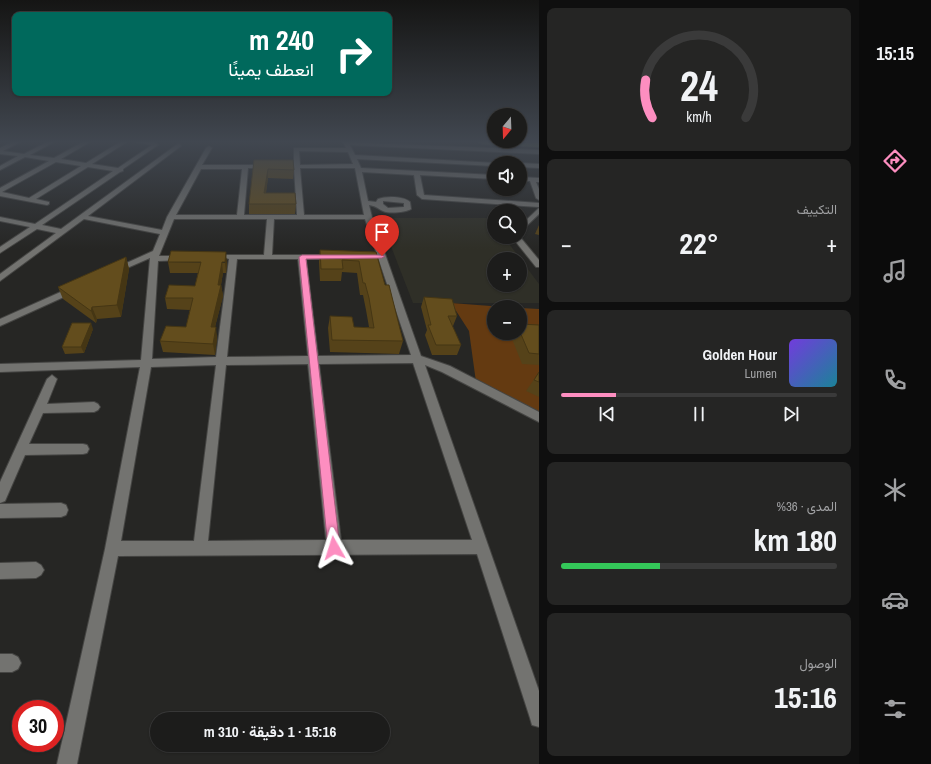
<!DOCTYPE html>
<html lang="ar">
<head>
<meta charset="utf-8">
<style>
  :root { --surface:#1c1c1b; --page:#252524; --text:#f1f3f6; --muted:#a0a1a3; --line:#3a3a3a; --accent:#fd8ec0 }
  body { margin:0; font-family:"Archivo Narrow",Vazirmatn,sans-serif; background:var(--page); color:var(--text); direction:rtl; height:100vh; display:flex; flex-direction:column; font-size:15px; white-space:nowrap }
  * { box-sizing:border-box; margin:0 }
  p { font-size:13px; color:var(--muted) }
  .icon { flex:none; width:22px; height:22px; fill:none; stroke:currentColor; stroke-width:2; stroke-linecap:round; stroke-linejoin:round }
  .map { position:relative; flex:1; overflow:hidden; direction:ltr }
  .details { display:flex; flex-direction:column; gap:8px; padding:8px; background:#0f0f0f; width:320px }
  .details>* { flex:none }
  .hud { position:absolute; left:12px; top:12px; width:380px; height:84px; border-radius:8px; box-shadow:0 1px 3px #0004,0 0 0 1px var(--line); direction:rtl; background:#00695c; color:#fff; overflow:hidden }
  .needle { width:26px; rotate:199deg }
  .tools { position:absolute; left:487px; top:108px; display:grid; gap:8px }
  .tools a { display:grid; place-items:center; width:40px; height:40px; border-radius:50%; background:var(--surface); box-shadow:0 1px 3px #0004,0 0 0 1px var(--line); font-size:20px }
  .speed { position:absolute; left:12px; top:700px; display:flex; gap:8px; font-size:20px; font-weight:700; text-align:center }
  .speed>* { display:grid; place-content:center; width:52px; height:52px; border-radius:50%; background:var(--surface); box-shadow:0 1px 3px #0004,0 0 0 1px var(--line); line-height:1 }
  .speed .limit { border:6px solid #d22; background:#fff; color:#111 }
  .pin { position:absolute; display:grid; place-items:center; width:34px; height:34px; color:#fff; margin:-41px -17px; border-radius:50% 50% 50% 0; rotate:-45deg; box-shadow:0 0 4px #0007 }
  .pin .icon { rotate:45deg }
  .me { position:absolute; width:44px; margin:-22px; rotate:354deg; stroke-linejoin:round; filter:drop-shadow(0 0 3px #0008) }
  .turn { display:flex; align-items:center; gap:14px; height:84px; padding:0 12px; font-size:18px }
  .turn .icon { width:52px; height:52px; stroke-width:2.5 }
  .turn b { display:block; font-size:28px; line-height:34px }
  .big { font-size:30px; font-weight:700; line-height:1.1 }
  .details .tile { flex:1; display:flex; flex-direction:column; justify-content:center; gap:6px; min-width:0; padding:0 14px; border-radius:8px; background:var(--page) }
  .details .dial { align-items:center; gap:0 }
  .dial svg { height:104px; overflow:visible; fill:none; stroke:var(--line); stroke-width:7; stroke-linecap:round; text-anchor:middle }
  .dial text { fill:var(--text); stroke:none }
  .song { display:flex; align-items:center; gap:12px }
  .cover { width:48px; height:48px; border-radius:6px; background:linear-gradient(135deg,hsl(260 70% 55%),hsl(190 70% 35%)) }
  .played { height:4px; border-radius:2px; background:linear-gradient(90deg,var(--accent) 20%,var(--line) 20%) }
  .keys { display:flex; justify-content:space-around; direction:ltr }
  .heat { display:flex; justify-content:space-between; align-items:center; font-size:22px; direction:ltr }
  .charge { height:6px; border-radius:3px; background:linear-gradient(90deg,#34c759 36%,var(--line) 0) }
  .trip { position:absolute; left:150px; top:712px; width:240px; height:40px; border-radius:20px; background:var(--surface); box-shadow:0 1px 3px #0004,0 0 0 1px var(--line); font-weight:700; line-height:40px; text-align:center; direction:rtl }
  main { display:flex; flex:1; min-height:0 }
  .tab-bar { display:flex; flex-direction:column; width:72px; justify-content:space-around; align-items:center; background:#0b0b0b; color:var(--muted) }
  .tab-bar .icon { width:28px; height:28px }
  .tab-bar .on { color:var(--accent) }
  .tab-bar b { font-size:18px; color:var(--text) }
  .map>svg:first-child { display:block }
  .built { fill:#2f2f27; fill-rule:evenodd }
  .green { fill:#643a11 }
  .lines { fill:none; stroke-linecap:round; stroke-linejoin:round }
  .minor-casing { stroke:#454543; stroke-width:2 }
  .major-casing { stroke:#454543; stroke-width:2 }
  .minor { fill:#737370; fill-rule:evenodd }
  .major { fill:#6e8b47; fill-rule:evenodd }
  .wall { fill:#554219 }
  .shaded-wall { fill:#453614 }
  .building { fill:#634d1d; stroke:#453614 }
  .route { fill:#fd8ec0; stroke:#a45c7d }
</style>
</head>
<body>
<main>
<nav class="tab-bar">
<b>15:15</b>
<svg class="icon on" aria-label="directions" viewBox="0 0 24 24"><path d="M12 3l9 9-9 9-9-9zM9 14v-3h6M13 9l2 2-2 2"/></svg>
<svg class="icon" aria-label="music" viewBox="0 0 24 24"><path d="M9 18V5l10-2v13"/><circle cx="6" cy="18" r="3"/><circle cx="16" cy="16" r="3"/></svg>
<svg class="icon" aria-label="phone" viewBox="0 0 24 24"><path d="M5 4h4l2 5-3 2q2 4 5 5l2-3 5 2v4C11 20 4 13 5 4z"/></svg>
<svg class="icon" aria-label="climate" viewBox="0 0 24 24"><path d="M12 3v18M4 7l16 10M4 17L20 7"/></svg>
<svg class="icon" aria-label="car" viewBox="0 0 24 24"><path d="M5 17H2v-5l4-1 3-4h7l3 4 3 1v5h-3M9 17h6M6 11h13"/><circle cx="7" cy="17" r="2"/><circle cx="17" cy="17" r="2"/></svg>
<svg class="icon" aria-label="filters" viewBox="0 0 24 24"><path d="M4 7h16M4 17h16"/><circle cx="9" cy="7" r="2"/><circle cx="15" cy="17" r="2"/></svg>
</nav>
<section class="details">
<div class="tile dial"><svg viewBox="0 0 100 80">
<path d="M14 69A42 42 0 1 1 86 69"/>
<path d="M14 69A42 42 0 0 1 9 40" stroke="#fd8ec0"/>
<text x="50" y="56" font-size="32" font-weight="700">24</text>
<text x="50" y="72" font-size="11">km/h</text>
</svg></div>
<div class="tile"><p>التكييف</p>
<div class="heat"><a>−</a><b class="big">22°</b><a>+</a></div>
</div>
<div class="tile">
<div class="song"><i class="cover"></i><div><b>Golden Hour</b><p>Lumen</p></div></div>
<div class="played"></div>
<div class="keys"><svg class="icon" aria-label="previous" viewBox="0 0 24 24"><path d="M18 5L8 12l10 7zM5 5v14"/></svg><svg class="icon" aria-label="pause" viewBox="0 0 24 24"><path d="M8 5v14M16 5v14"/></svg><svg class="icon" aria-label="next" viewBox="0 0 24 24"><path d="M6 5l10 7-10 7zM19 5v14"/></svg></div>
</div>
<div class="tile"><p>المدى · 36%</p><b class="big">180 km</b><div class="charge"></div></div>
<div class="tile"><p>الوصول</p><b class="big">15:16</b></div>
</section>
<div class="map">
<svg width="539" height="764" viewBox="0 0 539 764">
  <rect width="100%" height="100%" fill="#262624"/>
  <path class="built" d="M380,218H489L494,224V237H504L539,284V303H413ZM494,259H520V285H494Z"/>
  <path class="green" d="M451,303L504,307H494V333H520V308L539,309V415L476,382L469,331Z"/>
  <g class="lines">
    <defs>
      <g id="minor">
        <path d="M12,142H20L3,151L24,154L47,142H54L30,155L54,158L83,142H90L61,159L86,163L120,142H127L92,164L118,168L152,145L135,142H155L158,145L123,169V171L120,172L42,225L61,229L179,143L181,146L88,216L162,230L167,217L206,148L209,146L212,148L202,165H294V148H346L343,142L539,150V154L350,145L355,155L496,163H494V166L357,159L361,168L494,175V179L420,175L424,195L539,203V207L422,199L417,195L414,175L362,172L368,201L376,202L378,199C386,196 404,196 410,202L411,209C407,212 389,214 383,211C377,208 376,206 369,205L372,217L421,356L450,366L539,412V422L442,372L425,365L539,691V727L532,725L530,718L477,554L118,556L77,764H57L105,549L140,367L0,372V364L141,360L150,258L118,272L115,273L111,270L153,251L160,234L84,219L0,281V274L56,233L37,229L0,253V247L30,227L0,221V217L35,224L113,171L88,167L36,199L49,202V204L47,205L0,196V188L49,161L25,157L0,170V166L18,156L0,154V148ZM299,151L348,152L353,164L300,165ZM56,162L81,166L29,198L2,192ZM248,168H294L297,215H244ZM300,168H355L364,215H304ZM201,169H242L237,215H176ZM383,201L404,203V207L388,208L383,204ZM174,219H267L264,255H227L223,257L229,259L216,357L152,359L158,261L184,260L188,258L184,256H159ZM274,219H365L411,355L318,356L306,259H334L338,257L334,255H272ZM237,259H298L308,356L227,357ZM413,363L472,540H341L319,364ZM308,364L326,540L208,541L226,365ZM216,365L194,541H121L151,367Z"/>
        <path d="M520,163L539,164V168L520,167Z"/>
        <path d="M520,177L539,178V182H536L539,189V200L536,198L530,181H520Z"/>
        <path d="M539,208V214L520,232V226Z"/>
        <path d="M512,237H520L539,260V267H536Z"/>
        <path d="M74,286L78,289L77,291L0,326V319Z"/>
        <path d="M52,375L57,379L47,404L94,402L98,404L100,407L98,410L94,412L43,413L29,444H83L87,445L89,449L87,453L83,454L25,455L5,501L0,503V482L47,379Z"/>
        <path d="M61,503L66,505L68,510L66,515L61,517L0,518V504Z"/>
        <path d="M36,562L41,565L44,570L41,575L36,578L0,579V563Z"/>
        <path d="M0,654H12L18,657L21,663L18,669L12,672H0Z"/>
      </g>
      <path id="major" d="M479,142L539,143V147L482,144Z"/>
    </defs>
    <use href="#minor" class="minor-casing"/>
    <use href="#major" class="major-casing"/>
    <use href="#minor" class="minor"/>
    <use href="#major" class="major"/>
  </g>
  <g class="wall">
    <path d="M254,160L294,170L293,179L268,178L266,193L296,204L295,214H249V204Z"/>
    <path d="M539,225V235L535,234Z"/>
    <path d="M320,250L376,252L385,285L403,341L399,354L330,352L328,328L330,316L354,327H369L366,310L363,295H360L357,273L342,272L341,281H320L319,262Z"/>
    <path d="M126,257L129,269L121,317L97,319L96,323L63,299L58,287Z"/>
    <path d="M168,262L227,263L226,273H223L221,285L223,296L215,327L217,338L215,355L163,352L160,341L186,327L190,310L167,309L165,298L195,286L198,273H170Z"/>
    <path d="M424,297L457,316L453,326H452L461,345L457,355H432L425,335L427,330L421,307Z"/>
    <path d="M520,324L539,325V365L522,364L510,334L511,333H520Z"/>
    <path d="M93,329L84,353L65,354L62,347Z"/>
    <path d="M539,372V397L526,391Z"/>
  </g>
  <g class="shaded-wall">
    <path d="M268,169V178L264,203V193Z"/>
    <path d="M226,252L227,263L226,273L225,262Z"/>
    <path d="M126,257L129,269L121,317L117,305Z"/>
    <path d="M222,262L223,273L219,295L221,285L223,296L212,338L211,327Z"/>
    <path d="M92,307L97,319L96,323L91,311Z"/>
    <path d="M91,323L93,329L84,353L81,347Z"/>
    <path d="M216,327L217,338L215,355L213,344Z"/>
  </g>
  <g class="building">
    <path d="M254,160H293L294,170L268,169L264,193H295L296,204H249Z"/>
    <path d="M320,250L376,252L385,285H389L403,341L332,340L330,316L352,317L354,327L374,328L369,298L365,283H363L359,261L342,260L343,269H321Z"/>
    <path d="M171,251L226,252L225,262H222L218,285H221L211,327H216L213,344L160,341L166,326L186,327L193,298H165L169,285L195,286L201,262H168Z"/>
    <path d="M126,257L117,305L92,307L91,311L58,287Z"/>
    <path d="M424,297L452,299L457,316H448L461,345H436L428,325H431Z"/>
    <path d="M72,323H91L81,347H62Z"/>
    <path d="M520,324L539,325V354L529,353L520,332Z"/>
    <path d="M539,372V382L534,380Z"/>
  </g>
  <linearGradient id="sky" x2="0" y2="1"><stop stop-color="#151514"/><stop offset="0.57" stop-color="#414750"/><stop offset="1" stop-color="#414750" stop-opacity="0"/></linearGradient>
  <rect width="539" height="249" fill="url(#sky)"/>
  <path class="route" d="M302,255H382L385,256L382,258L306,259L340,548L338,552L334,554L330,552L328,548L299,257Z"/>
</svg>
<div class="tools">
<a><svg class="needle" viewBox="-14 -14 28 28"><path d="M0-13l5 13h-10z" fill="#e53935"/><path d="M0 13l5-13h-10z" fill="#a0a1a3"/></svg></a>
<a><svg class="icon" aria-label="sound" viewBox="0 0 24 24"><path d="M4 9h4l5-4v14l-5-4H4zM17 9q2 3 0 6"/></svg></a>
<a><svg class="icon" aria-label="search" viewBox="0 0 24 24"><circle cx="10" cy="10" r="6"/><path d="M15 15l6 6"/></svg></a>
<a>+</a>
<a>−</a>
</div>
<div class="speed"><div class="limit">30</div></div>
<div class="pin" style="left:382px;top:256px;background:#d93025"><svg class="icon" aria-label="arrive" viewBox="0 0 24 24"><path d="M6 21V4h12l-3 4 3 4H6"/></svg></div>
<svg class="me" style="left:334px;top:548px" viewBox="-20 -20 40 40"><path d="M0-17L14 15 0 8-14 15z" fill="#fd8ec0" stroke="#fff" stroke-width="4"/></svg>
<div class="trip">15:16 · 1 دقيقة · 310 m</div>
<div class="hud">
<div class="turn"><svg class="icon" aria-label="right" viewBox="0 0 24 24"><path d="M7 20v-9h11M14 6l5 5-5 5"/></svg><div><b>240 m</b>انعطف يمينًا</div></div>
</div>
</div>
</main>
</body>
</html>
